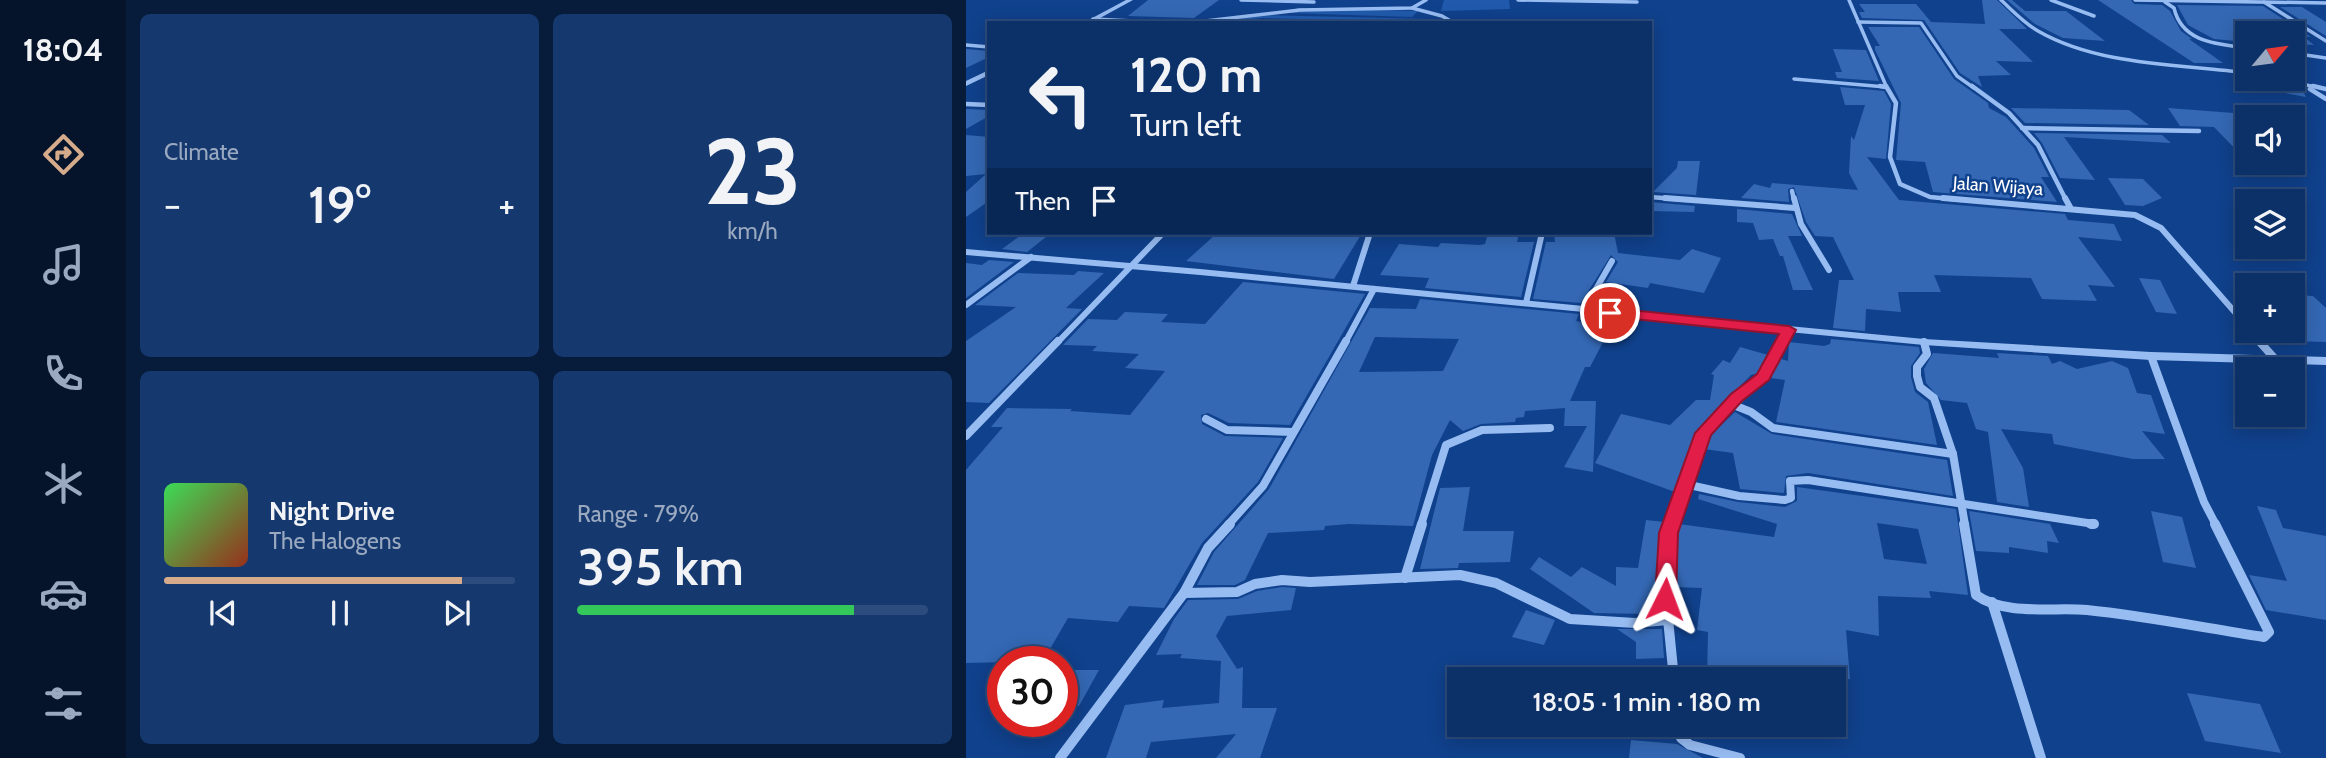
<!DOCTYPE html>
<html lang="en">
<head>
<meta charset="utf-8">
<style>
  :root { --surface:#0c3169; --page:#15396f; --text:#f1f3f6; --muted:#9aa9c0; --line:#2c4c7d; --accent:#d6ab8b }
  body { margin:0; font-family:Cabin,sans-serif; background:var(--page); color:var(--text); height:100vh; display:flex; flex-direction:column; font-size:26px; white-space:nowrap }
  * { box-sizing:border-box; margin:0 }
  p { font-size:23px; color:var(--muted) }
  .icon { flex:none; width:38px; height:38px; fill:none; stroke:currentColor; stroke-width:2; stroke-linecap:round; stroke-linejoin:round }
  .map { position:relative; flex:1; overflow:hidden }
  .drawer { display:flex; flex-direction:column; gap:14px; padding:14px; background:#071b3a; width:840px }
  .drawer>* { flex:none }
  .banner { position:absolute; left:21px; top:21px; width:665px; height:214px; border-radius:0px; box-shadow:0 4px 18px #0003,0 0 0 2px var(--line); background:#0c3169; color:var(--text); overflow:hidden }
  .needle { width:46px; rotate:61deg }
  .fabs { position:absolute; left:1269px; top:21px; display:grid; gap:14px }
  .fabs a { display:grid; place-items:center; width:70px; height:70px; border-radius:0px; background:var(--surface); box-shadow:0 4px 18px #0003,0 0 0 2px var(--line); font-size:35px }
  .speed { position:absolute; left:21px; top:646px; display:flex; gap:14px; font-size:35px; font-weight:700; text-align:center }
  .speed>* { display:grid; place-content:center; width:91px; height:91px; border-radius:50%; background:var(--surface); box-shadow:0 4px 18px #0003,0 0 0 2px var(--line); line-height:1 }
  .speed .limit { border:10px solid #d22; background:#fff; color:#111 }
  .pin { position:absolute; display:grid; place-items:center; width:60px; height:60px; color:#fff; margin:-30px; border:4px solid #fff; border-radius:50%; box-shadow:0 2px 7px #0007 }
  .me { position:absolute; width:77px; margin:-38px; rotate:3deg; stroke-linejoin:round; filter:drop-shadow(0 0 5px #0008) }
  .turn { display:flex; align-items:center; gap:24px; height:147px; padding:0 28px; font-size:32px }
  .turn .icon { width:91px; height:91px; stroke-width:2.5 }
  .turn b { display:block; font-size:49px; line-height:60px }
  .then { display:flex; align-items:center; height:66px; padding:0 28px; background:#0003; gap:14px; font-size:26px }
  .big { font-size:52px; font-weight:600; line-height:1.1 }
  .drawer .widget { flex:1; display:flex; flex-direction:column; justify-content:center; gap:10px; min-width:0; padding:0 24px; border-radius:10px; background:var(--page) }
  .drawer .dial { align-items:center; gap:0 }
  .dial b { font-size:91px; line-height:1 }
  .song { display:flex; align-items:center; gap:21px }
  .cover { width:84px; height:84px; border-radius:10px; background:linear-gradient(135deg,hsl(130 70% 55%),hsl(10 70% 35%)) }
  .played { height:7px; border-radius:4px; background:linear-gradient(90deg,var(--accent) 85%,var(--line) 85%) }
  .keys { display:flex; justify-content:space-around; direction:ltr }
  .heat { display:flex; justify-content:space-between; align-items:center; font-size:38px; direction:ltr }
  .charge { height:10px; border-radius:5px; background:linear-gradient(90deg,#34c759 79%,var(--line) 0) }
  .drawer .tiles { flex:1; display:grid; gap:14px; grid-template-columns:repeat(2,1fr) }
  .trip { position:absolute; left:481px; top:667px; width:399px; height:70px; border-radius:0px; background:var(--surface); box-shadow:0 4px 18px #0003,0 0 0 2px var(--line); font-weight:600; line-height:70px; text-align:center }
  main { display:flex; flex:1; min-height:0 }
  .tabs { display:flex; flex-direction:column; width:126px; justify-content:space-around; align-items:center; background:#05142a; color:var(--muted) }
  .tabs .icon { width:49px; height:49px }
  .tabs .selected { color:var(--accent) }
  .tabs b { font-size:32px; color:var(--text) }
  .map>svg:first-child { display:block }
  .green { fill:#215aac }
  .building { fill:#3468b4; fill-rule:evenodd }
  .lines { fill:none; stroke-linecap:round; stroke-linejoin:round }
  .minor-far4 { stroke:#97bcf2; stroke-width:3.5 }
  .minor-far3 { stroke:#97bcf2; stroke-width:4.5 }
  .minor-far2 { stroke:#97bcf2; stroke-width:6 }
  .minor-far1 { stroke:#97bcf2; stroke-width:8 }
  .minor { stroke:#97bcf2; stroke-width:10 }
  .tertiary { fill:#97bcf2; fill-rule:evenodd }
  .route { fill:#e11d48; stroke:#92132f; stroke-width:2 }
  .labels { text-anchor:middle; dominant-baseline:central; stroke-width:5; stroke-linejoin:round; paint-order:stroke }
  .far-street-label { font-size:18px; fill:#fff; stroke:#10418c }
</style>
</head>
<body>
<main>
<nav class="tabs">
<b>18:04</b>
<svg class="icon selected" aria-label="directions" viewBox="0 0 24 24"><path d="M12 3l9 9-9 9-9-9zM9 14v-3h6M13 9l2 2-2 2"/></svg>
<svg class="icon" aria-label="music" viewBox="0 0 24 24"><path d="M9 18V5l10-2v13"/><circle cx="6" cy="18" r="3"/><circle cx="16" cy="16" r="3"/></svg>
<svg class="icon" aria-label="phone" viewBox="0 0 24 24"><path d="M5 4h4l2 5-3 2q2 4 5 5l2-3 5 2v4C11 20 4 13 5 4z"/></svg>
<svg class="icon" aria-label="climate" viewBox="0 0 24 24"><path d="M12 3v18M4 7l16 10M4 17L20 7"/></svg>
<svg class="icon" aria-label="car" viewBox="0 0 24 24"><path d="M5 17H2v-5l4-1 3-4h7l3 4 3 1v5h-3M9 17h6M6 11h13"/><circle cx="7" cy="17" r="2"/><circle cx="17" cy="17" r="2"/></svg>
<svg class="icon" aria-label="filters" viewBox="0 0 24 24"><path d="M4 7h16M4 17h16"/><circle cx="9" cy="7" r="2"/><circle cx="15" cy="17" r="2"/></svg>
</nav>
<section class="drawer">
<div class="tiles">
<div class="widget"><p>Climate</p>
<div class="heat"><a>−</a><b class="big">19°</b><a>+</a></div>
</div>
<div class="widget dial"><b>23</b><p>km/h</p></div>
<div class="widget">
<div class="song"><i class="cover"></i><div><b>Night Drive</b><p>The Halogens</p></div></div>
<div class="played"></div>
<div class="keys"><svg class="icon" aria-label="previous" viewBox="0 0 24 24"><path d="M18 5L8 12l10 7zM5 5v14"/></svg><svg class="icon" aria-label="pause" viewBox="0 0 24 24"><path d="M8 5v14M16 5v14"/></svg><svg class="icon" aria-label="next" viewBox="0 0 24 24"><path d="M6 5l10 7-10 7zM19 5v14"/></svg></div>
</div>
<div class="widget"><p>Range · 79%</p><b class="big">395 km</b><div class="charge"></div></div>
</div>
</section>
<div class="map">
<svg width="1360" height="758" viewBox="0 0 1360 758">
  <rect width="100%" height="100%" fill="#10418c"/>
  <g class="green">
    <path d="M478,0H543L544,9L475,11Z"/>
    <path d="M331,8L452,11L446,17L324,13Z"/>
    <path d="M295,15L464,19L479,23L296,18L250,23Z"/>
  </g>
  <g class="building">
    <path d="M182,0H253L228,18L162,16Z"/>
    <path d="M1016,0H1031L1061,29H1033L1067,62L1030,61L1045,75L1012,76L1016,87L994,73L958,20L896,18L893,12H899L893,4H950L965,22L1019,24Z"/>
    <path d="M1041,0H1046L1059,11H1100L1139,41L1097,38L1069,24Z"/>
    <path d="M1132,0H1165L1168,4L1196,5L1204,11L1215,31L1226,39H1223L1257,63H1228Z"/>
    <path d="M1211,5L1297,6L1345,37L1337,36L1348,45L1326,44V33H1281V42L1248,39L1222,25Z"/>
    <path d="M1314,7H1336L1360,22V36Z"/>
    <path d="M902,27H953L988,79L1022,103L1023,108L1040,117L1068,148L1083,177H1075L1091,202L967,192L959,162L930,160L935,103L909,50V46H914Z"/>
    <path d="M0,49L23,51V57L0,68Z"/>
    <path d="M867,49L900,50L913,81L871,78L869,72H876Z"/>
    <path d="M1284,79H1304L1307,83L1336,89L1340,97L1283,86Z"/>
    <path d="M874,87L918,91L925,104L920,159L901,157L933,200L1099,214L1102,220L1148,224L1156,241L1112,237L1149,287L1122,285L1131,301L1076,299L1065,278L968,275L975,292H932L935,312L900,309L899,331L867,328L873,280H888L867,237L849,236L840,222L828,187L822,189L823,202L775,198L788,184L804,188L806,183L892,190L883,173L885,136L888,140L899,105H879Z"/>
    <path d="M1045,108L1163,110L1183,125L1059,123Z"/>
    <path d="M1202,108L1281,114V161L1248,127L1214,126Z"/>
    <path d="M0,109L23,110V116L0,129Z"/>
    <path d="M1068,133L1196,135L1205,143L1098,137L1129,180L1094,178L1076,143Z"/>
    <path d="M0,135L23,137V201L0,217V192L20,174L0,176Z"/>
    <path d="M712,161H734L730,195L687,192L711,168Z"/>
    <path d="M1142,178L1177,179L1196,198L1177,206L1159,205Z"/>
    <path d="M684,202L729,206L728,212L684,211Z"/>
    <path d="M771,209L826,214L836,236H822L847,290H827L817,256H814L807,239L793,240L787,223L771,222Z"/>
    <path d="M58,233H85L61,252L36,249Z"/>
    <path d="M273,233H396L368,279L220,261L249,235H271Z"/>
    <path d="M522,233H553L551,242H568L555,297L459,288L463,278L414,275L433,244L472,247L475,243L514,245L519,244Z"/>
    <path d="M588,233H648L652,253L714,260L726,249L755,258L738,293L684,283L682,288L640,282L652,262L645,255L615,303L567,299L580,242H589Z"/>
    <path d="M23,260L48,262L0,298V263L16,265Z"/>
    <path d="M112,271L138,273L100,308L116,309L23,403L0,402V341L50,307L9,305L52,273L108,275Z"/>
    <path d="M1173,278L1194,280L1211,314L1190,312Z"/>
    <path d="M277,282L399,294L324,425L263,423L242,413L235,415L236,424L259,436L317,438L292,482L236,543L198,608L163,606L152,622L102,618L77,661L0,663V470L37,427H25L41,408L106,409L104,411L164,415L199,371L159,368L173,354L126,351L131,346L97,345L122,319L151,320L159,312L202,314L195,322L239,324Z"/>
    <path d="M1326,295L1347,296L1360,308V342L1326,341Z"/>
    <path d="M454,299L613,314L610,321L645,327L624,367H619L604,401H630L627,472L598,467L621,426H598L599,408L559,411L558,417L550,418L549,422L515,424L497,431L484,420L466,455L447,526L383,524L359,526L358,530L302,533L279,580L269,585H231L248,552L303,489L404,308L450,309ZM409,337L493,339L477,371L393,372Z"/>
    <path d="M865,339L953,347L954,353L945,366V377L949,392L962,402L971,445L810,422L819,380L804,378L815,359L822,361L823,342L858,346L864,344Z"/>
    <path d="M774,347L802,355L792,373L785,375L732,429L709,492L629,463L655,414L704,425L730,400H744L748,375L745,374L757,360L764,363Z"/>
    <path d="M967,353L1033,358L1031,353L1082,356L1086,364L1094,361L1111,369L1146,361L1162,368L1171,393L1185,395L1199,434L1176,431L1199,459H1167L1088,444L1086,434L1035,429L1057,468L1063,507L1031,502L1022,432L1010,429L1001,403L975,400L960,383L958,369Z"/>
    <path d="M769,412L806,434L981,460L987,496L842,473L820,476L818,493L774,489L767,453L738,449L743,437Z"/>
    <path d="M504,487L497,531H548L544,562L493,563L492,568L454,569L474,488Z"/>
    <path d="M831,487L990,509L1002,595L963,591L965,598L912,596L913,636L880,630L884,679H827V675L760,669V679H741L742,632L731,630L736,588L708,587L713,524L808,537L811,524L732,499L733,494L772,502L819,507L831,501ZM911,523L952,529L961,564L918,559Z"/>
    <path d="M1291,506L1310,510L1317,528L1360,536V620L1300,610L1283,575L1321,581Z"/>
    <path d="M1003,511L1084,524L1093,543L1081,541L1082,553L1043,547V553L1010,551Z"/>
    <path d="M1185,511L1216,517L1230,568L1197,562Z"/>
    <path d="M680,520L699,522L694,586L683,614L628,613L564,569L573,557L605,577L616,567L650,586V567L672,568Z"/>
    <path d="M316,587L330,588L325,610L261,616L250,636L271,669L277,667L276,708H311L294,758H250L270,734L185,742L180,758H140L159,705L198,700L196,708L253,703L255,661L214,658L216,654L190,655L208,619L222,600L272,599L291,591Z"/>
    <path d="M560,610L589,620L578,645L546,637Z"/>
    <path d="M651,629H696L698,658L670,659V642Z"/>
    <path d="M96,670H133L113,706H96Z"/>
    <path d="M1221,693L1294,704L1315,753L1239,741Z"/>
    <path d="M665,740L711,744L737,758H663Z"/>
  </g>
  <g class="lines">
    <g class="minor-far4">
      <path d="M275,0L348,2"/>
      <path d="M552,0L671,2"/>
      <path d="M883,0L921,88"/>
      <path d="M1035,0C1047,11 1058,23 1072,31C1133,66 1213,64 1281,73"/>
      <path d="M1085,0L1128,16"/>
      <path d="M1169,0L1360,3"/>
      <path d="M1199,2L1208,8C1216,43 1252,44 1281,48"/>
      <path d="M1298,2L1360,41"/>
      <path d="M446,8L476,16L488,23"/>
      <path d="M127,19L208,23"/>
      <path d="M892,22L955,23L991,76L1008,88"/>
      <path d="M222,23L334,10L446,8L460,0"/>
      <path d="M0,45L23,47"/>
      <path d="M1326,53L1360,58"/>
      <path d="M828,79L920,87"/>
      <path d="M1308,79L1356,88"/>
    </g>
    <g class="minor-far3">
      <path d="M914,86L920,87"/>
      <path d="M920,86L930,103L924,157L934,184L964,197L996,200"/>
      <path d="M1006,86L1043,113L1072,145L1100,200"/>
      <path d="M1347,86L1360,89"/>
      <path d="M1344,89L1360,99"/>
      <path d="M0,104L23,105"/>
      <path d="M1056,128L1233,131"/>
      <path d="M826,191L828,200"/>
      <path d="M684,197L722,200"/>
    </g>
    <g class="minor-far2">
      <path d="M699,198L829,208"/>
      <path d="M828,198L835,224L863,270"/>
      <path d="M977,198L1169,215L1195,228L1281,326"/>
      <path d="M1099,198L1104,207"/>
      <path d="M387,286L404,233"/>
      <path d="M560,303L576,233"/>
      <path d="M0,305L65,257"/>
      <path d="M618,310L646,261"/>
      <path d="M1285,331L1295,343"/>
      <path d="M91,343L197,233"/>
      <path d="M379,343L408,289"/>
      <path d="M816,343L823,330"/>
    </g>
    <g class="minor-far1">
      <path d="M1293,341L1309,359"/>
      <path d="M958,342L961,354L951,367V376L954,387L968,398L987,454L999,525"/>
      <path d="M1185,356L1238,502L1250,525"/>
      <path d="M765,404L785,412L807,428L987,454"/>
      <path d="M240,419L261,430L327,432"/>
      <path d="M0,436L92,341"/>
      <path d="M719,484L773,496L819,500L825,498L824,481L842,480L1128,524"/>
      <path d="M262,525L297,486L380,341"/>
      <path d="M455,525L480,445L516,430L584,428"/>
      <path d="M706,525L737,433L797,377L817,341"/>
    </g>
    <g class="minor">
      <path d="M706,524L700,599L708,679"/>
      <path d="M998,524L1010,595C1039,616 1088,607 1121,610C1180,616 1239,628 1298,637L1303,632L1249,524"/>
      <path d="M1125,524H1128"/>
      <path d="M439,578L456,524"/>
      <path d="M218,593L271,592L289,584L316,580L344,582L494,575L530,583L604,619L669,623L701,620"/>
      <path d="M1026,602L1075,758"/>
      <path d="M712,724L715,738L724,745L774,758"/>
      <path d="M94,758L218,593L242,548L264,524"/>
    </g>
    <g class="tertiary">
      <path d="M160,0H167L125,23H117Z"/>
      <path d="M23,70V75L0,86V81Z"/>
      <path d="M0,249L234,269L958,339L1185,352L1360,357V365L1185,360L958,345L234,275L0,255Z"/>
    </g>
  </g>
  <path class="route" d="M644,308L823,326L830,330L803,380L776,401L745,435L712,533L710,599L707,606L699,608L692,606L689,599L693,533L729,433L765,394L791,374L813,334L639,316V310Z"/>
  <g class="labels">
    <g class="far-street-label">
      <text transform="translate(1032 186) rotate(4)">Jalan Wijaya</text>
    </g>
  </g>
</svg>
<div class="fabs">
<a><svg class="needle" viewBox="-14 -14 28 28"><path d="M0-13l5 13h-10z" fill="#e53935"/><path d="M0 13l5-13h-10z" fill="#9aa9c0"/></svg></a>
<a><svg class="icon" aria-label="sound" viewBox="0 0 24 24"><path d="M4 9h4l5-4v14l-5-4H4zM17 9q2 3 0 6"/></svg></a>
<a><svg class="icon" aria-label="layers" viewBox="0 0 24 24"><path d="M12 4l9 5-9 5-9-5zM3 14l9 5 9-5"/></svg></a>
<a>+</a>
<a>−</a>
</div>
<div class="speed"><div class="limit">30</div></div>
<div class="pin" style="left:644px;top:313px;background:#d93025"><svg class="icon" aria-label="arrive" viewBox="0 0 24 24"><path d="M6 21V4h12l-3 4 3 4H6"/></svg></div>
<svg class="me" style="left:699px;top:599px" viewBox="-20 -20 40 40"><path d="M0-17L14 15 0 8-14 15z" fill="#e11d48" stroke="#fff" stroke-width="4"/></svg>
<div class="trip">18:05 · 1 min · 180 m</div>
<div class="banner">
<div class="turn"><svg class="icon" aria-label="left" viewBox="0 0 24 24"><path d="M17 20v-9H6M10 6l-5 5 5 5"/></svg><div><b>120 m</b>Turn left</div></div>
<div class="then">Then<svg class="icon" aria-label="arrive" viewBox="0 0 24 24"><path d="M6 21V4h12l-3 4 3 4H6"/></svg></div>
</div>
</div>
</main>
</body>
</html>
